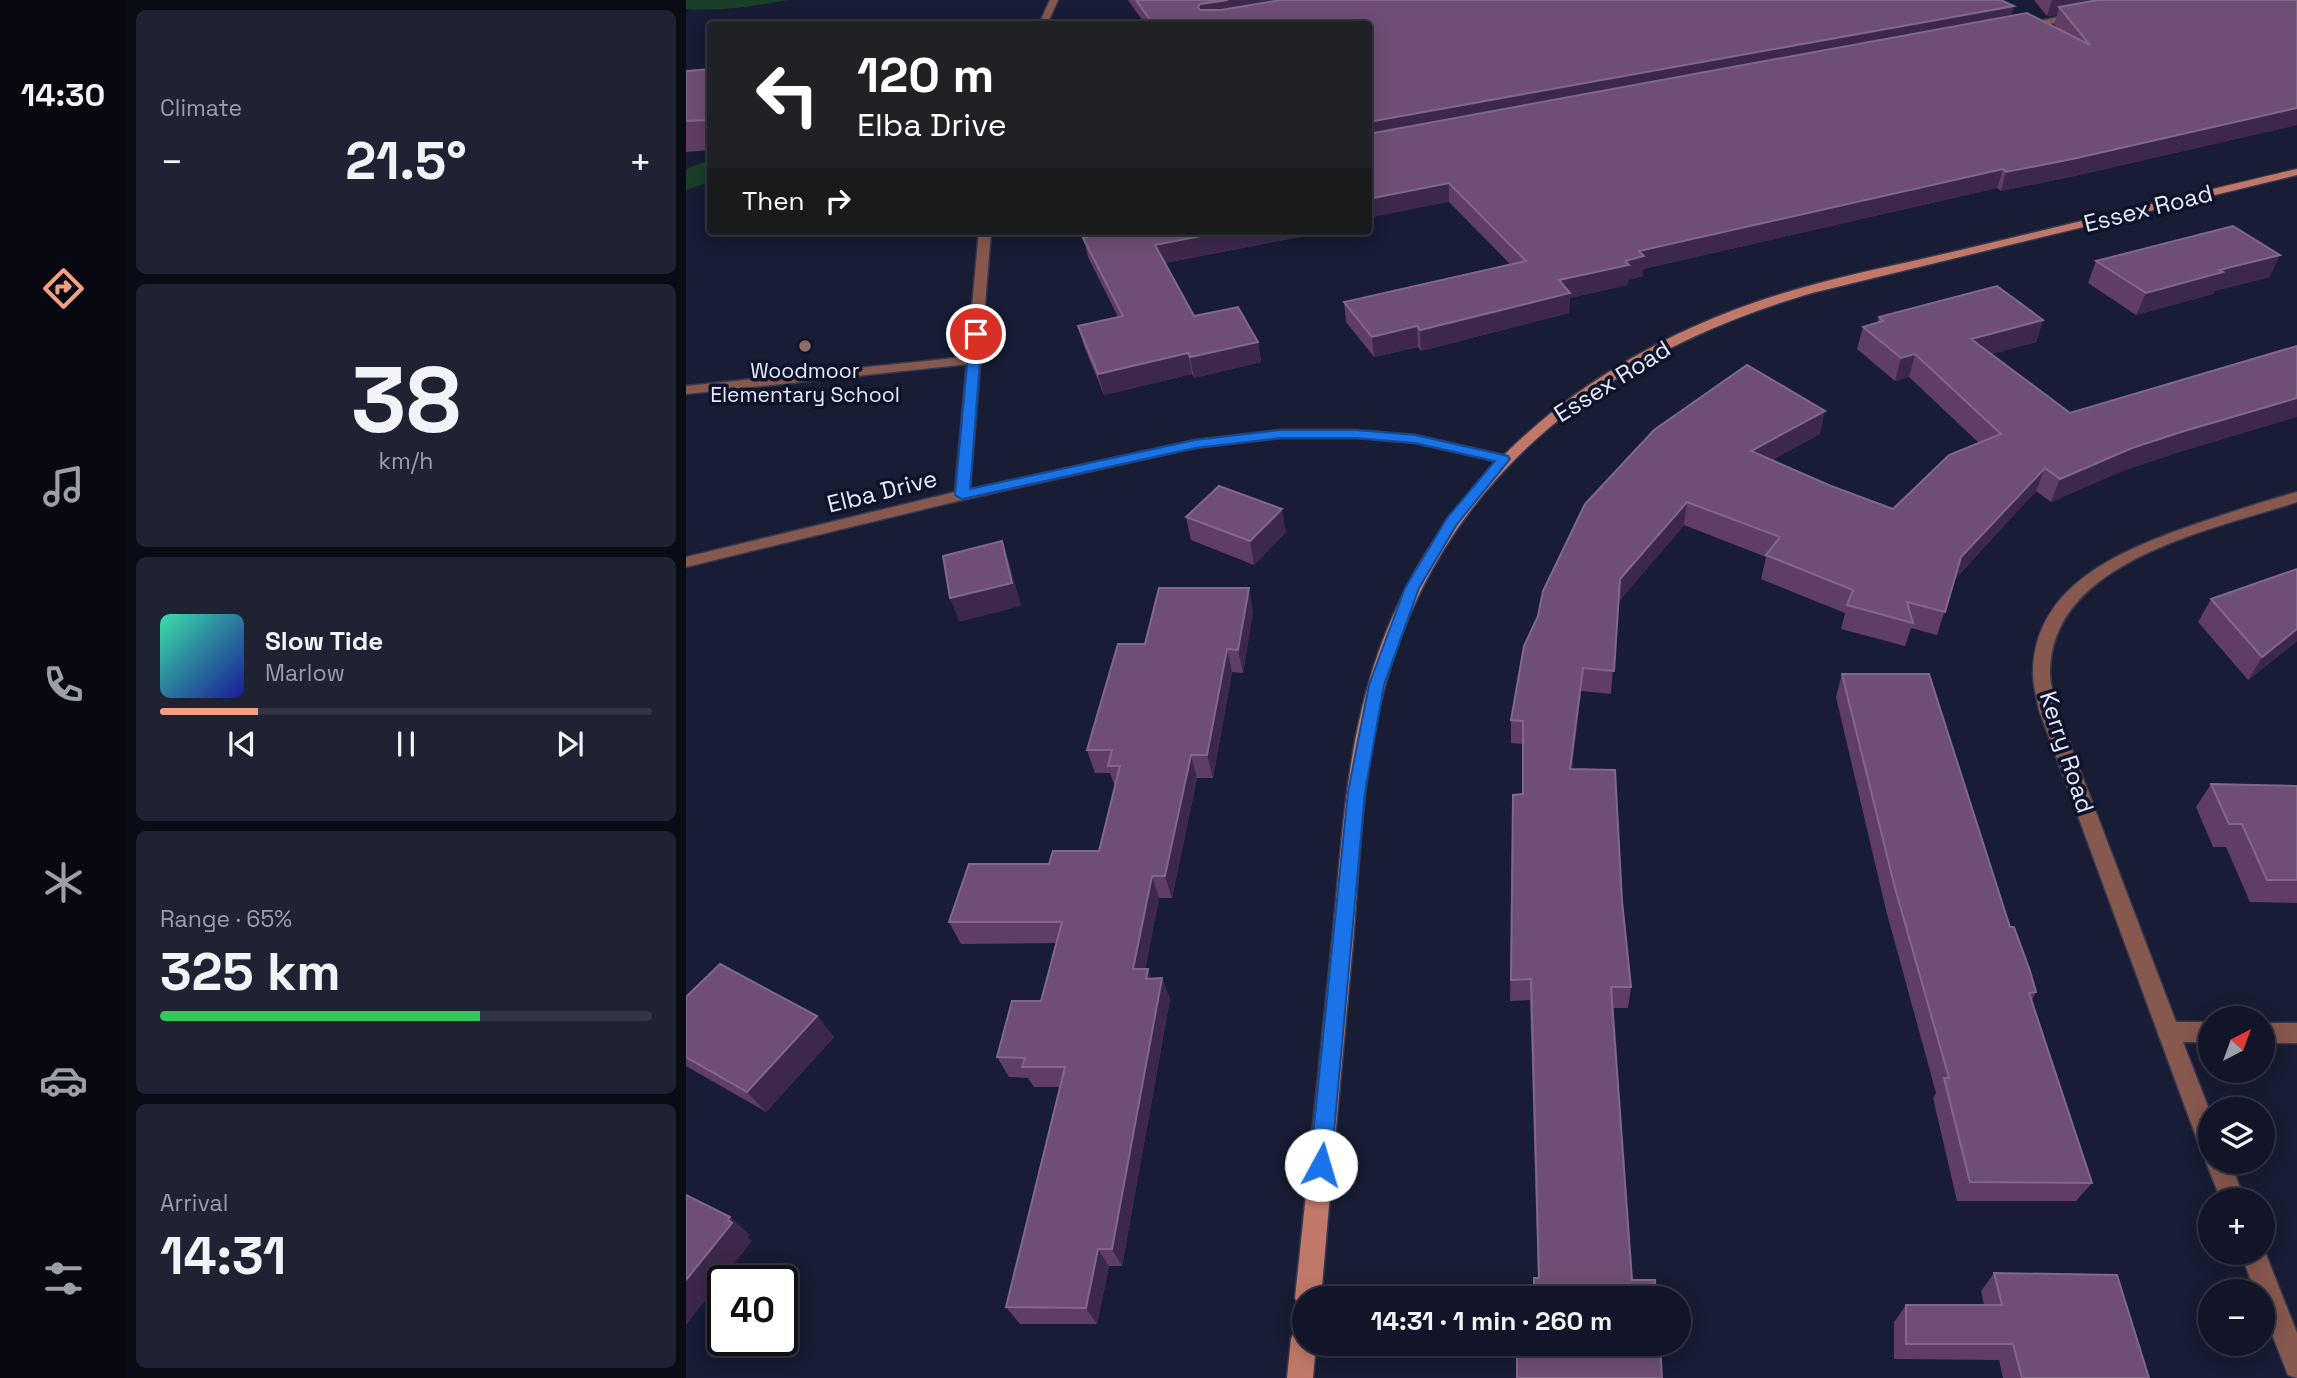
<!DOCTYPE html>
<html lang="en">
<head>
<meta charset="utf-8">
<style>
  :root { --surface:#121527; --page:#1f2233; --text:#f1f3f6; --muted:#9c9fa7; --line:#313444; --accent:#f39f84 }
  body { margin:0; font-family:"Space Grotesk",sans-serif; background:var(--page); color:var(--text); height:100vh; display:flex; flex-direction:column; font-size:26px; white-space:nowrap }
  * { box-sizing:border-box; margin:0 }
  p { font-size:23px; color:var(--muted) }
  .icon { flex:none; width:38px; height:38px; fill:none; stroke:currentColor; stroke-width:2; stroke-linecap:round; stroke-linejoin:round }
  .map { position:relative; flex:1; overflow:hidden }
  .details { display:flex; flex-direction:column; gap:10px; padding:10px; background:#0a0c15; width:560px }
  .details>* { flex:none }
  .top-card { position:absolute; left:21px; top:21px; width:665px; height:214px; border-radius:7px; box-shadow:0 4px 18px #0003,0 0 0 2px var(--line); background:#202124; color:#fff; overflow:hidden }
  .needle { width:46px; rotate:41deg }
  .buttons { position:absolute; left:1512px; top:1006px; display:grid; gap:14px }
  .buttons a { display:grid; place-items:center; width:77px; height:77px; border-radius:50%; background:var(--surface); box-shadow:0 4px 18px #0003,0 0 0 2px var(--line); font-size:35px }
  .speed { position:absolute; left:21px; top:1265px; display:flex; gap:14px; font-size:35px; font-weight:700; text-align:center }
  .speed>* { display:grid; place-content:center; width:91px; height:91px; border-radius:50%; background:var(--surface); box-shadow:0 4px 18px #0003,0 0 0 2px var(--line); line-height:1 }
  .speed .limit { border:4px solid #111; border-radius:10px; background:#fff; color:#111 }
  .pin { position:absolute; display:grid; place-items:center; width:60px; height:60px; color:#fff; margin:-30px; border:4px solid #fff; border-radius:50%; box-shadow:0 2px 7px #0007 }
  .me { position:absolute; width:77px; margin:-38px; rotate:6deg; stroke-linejoin:round; filter:drop-shadow(0 0 5px #0008) }
  .turn { display:flex; align-items:center; gap:24px; height:147px; padding:0 35px; font-size:32px }
  .turn .icon { width:91px; height:91px; stroke-width:2.5 }
  .turn b { display:block; font-size:49px; line-height:60px }
  .then { display:flex; align-items:center; height:66px; padding:0 35px; background:#0003; gap:14px; font-size:26px }
  .big { font-size:52px; font-weight:600; line-height:1.1 }
  .details .tile { flex:1; display:flex; flex-direction:column; justify-content:center; gap:10px; min-width:0; padding:0 24px; border-radius:10px; background:var(--page) }
  .details .dial { align-items:center; gap:0 }
  .dial b { font-size:91px; line-height:1 }
  .song { display:flex; align-items:center; gap:21px }
  .cover { width:84px; height:84px; border-radius:10px; background:linear-gradient(135deg,hsl(160 70% 55%),hsl(240 70% 35%)) }
  .played { height:7px; border-radius:4px; background:linear-gradient(90deg,var(--accent) 20%,var(--line) 20%) }
  .keys { display:flex; justify-content:space-around; direction:ltr }
  .heat { display:flex; justify-content:space-between; align-items:center; font-size:38px; direction:ltr }
  .charge { height:10px; border-radius:5px; background:linear-gradient(90deg,#34c759 65%,var(--line) 0) }
  .trip { position:absolute; left:606px; top:1286px; width:399px; height:70px; border-radius:35px; background:var(--surface); box-shadow:0 4px 18px #0003,0 0 0 2px var(--line); font-weight:600; line-height:70px; text-align:center }
  main { display:flex; flex:1; min-height:0 }
  .tabs { display:flex; flex-direction:column; width:126px; justify-content:space-around; align-items:center; background:#070810; color:var(--muted) }
  .tabs .icon { width:49px; height:49px }
  .tabs .on { color:var(--accent) }
  .tabs b { font-size:32px; color:var(--text) }
  .map>svg:first-child { display:block }
  .green { fill:#193f29 }
  .lines { fill:none; stroke-linecap:round; stroke-linejoin:round }
  .lane-casing { stroke:#353950; stroke-width:3 }
  .street-casing { stroke:#353950; stroke-width:3 }
  .secondary-casing { stroke:#353950; stroke-width:3 }
  .lane { fill:#86584e; fill-rule:evenodd }
  .street { fill:#86584e; fill-rule:evenodd }
  .secondary { fill:#c17868; fill-rule:evenodd }
  .wall { fill:#603d62 }
  .shaded-wall { fill:#3d2849 }
  .building { fill:#6e4f73; stroke:#816888; stroke-width:2 }
  .route { fill:#1a73e8; stroke:#114b97; stroke-width:2 }
  .education-dot { fill:#8d6e63; stroke:#0f1329; stroke-width:2.5 }
  .labels { text-anchor:middle; dominant-baseline:central; stroke-width:7; stroke-linejoin:round; paint-order:stroke }
  .far-poi-label { font-size:21px; fill:#e5e9fa; stroke:#0f1329 }
  .street-label { font-size:24px; fill:#e5e9fa; stroke:#0f1329 }
</style>
</head>
<body>
<main>
<nav class="tabs">
<b>14:30</b>
<svg class="icon on" aria-label="directions" viewBox="0 0 24 24"><path d="M12 3l9 9-9 9-9-9zM9 14v-3h6M13 9l2 2-2 2"/></svg>
<svg class="icon" aria-label="music" viewBox="0 0 24 24"><path d="M9 18V5l10-2v13"/><circle cx="6" cy="18" r="3"/><circle cx="16" cy="16" r="3"/></svg>
<svg class="icon" aria-label="phone" viewBox="0 0 24 24"><path d="M5 4h4l2 5-3 2q2 4 5 5l2-3 5 2v4C11 20 4 13 5 4z"/></svg>
<svg class="icon" aria-label="climate" viewBox="0 0 24 24"><path d="M12 3v18M4 7l16 10M4 17L20 7"/></svg>
<svg class="icon" aria-label="car" viewBox="0 0 24 24"><path d="M5 17H2v-5l4-1 3-4h7l3 4 3 1v5h-3M9 17h6M6 11h13"/><circle cx="7" cy="17" r="2"/><circle cx="17" cy="17" r="2"/></svg>
<svg class="icon" aria-label="filters" viewBox="0 0 24 24"><path d="M4 7h16M4 17h16"/><circle cx="9" cy="7" r="2"/><circle cx="15" cy="17" r="2"/></svg>
</nav>
<section class="details">
<div class="tile"><p>Climate</p>
<div class="heat"><a>−</a><b class="big">21.5°</b><a>+</a></div>
</div>
<div class="tile dial"><b>38</b><p>km/h</p></div>
<div class="tile">
<div class="song"><i class="cover"></i><div><b>Slow Tide</b><p>Marlow</p></div></div>
<div class="played"></div>
<div class="keys"><svg class="icon" aria-label="previous" viewBox="0 0 24 24"><path d="M18 5L8 12l10 7zM5 5v14"/></svg><svg class="icon" aria-label="pause" viewBox="0 0 24 24"><path d="M8 5v14M16 5v14"/></svg><svg class="icon" aria-label="next" viewBox="0 0 24 24"><path d="M6 5l10 7-10 7zM19 5v14"/></svg></div>
</div>
<div class="tile"><p>Range · 65%</p><b class="big">325 km</b><div class="charge"></div></div>
<div class="tile"><p>Arrival</p><b class="big">14:31</b></div>
</section>
<div class="map">
<svg width="1611" height="1378" viewBox="0 0 1611 1378">
  <rect width="100%" height="100%" fill="#181c34"/>
  <g class="green">
    <path d="M0,0H102C68,6 34,12 0,9Z"/>
    <path d="M24,160V182L0,190V169Z"/>
  </g>
  <g class="lines">
    <defs>
      <path id="lane" d="M288,356L293,357V363L0,394V386Z"/>
      <g id="street">
        <path d="M364,0H372L361,24H353Z"/>
        <path d="M1391,13L1396,16L1394,18L1336,29L1331,26Z"/>
        <path d="M293,231H305L284,489L509,440L594,430H670L729,435L822,456L824,459L817,463L729,443L670,438H594L509,448L276,500L0,567V557L269,492Z"/>
        <path d="M1611,492V502C1527,530 1364,560 1364,673C1364,686 1369,698 1371,710L1490,1022H1524V1042H1497L1524,1112V1153L1516,1150L1512,1142L1353,710C1351,698 1347,685 1347,673C1348,585 1434,551 1504,526C1539,514 1575,502 1611,492Z"/>
        <rect x="1577" y="1023" width="34" height="20"/>
        <path d="M1524,1154V1162H1544L1559,1200H1535L1520,1162Z"/>
        <path d="M1577,1247L1611,1333V1378L1602,1375L1577,1311V1292H1569L1555,1253H1577Z"/>
      </g>
      <g id="secondary">
        <path d="M1611,169V175L1126,293C923,352 757,474 699,686C676,770 674,857 667,943C656,1061 645,1180 635,1298H618V1309L613,1307L609,1298C622,1176 635,1054 647,932C655,851 659,768 681,689C733,498 884,367 1067,303C1136,279 1208,266 1279,249C1390,223 1500,195 1611,169Z"/>
        <path d="M618,1326V1344H630L627,1378H601L605,1339L609,1330Z"/>
      </g>
    </defs>
    <use href="#lane" class="lane-casing"/>
    <use href="#street" class="street-casing"/>
    <use href="#secondary" class="secondary-casing"/>
    <use href="#lane" class="lane"/>
    <use href="#street" class="street"/>
    <use href="#secondary" class="secondary"/>
  </g>
  <g class="wall">
    <path d="M442,0H1315L1325,16L1371,28L1368,24L1371,15L1361,16L1348,0H1611V125L1384,177L1315,191L1311,188L957,269V276L942,280L941,285L884,298L883,313L735,351L732,347L688,357L660,322L658,302L824,264L763,202L682,24H459Z"/>
    <path d="M24,69V150L0,152V71Z"/>
    <path d="M396,231H628V234L479,263L508,316L572,342L575,362L508,378L506,374L418,395L398,346L392,326L432,317L402,257Z"/>
    <path d="M1410,261L1584,277L1528,291L1527,294L1450,315L1402,283Z"/>
    <path d="M1193,317L1357,320L1350,342L1305,354L1384,413L1484,455L1436,471L1365,502L1350,491L1269,579L1251,635L1225,628L1219,646L1155,629L1159,613L1075,579L1080,557L998,525L932,602L925,694L895,691L886,769L936,901L945,987L942,1008H926L946,1280L970,1298H847L848,1278H852L844,1000L824,1001L827,795L836,794L837,744L825,743V720L852,616L899,504L1134,434L1086,460L1145,486L1207,509L1293,443L1223,377L1209,381L1171,349L1177,327L1191,323Z"/>
    <path d="M500,517L600,532L568,565L505,540Z"/>
    <path d="M1525,599L1611,641L1562,680L1512,622Z"/>
    <path d="M567,611L557,673L546,672L527,778H511L486,898H473L459,969L466,979L476,978L484,999L436,1266H423L411,1324H334L320,1307L375,1087H348L342,1078L323,1077L311,1057L355,1001L370,943L275,944L263,922L363,864L413,851L429,787L424,773H409L401,750L459,644Z"/>
    <path d="M1156,674L1324,927L1350,992L1346,1000L1406,1183L1390,1201H1271L1247,1098L1250,1093L1200,910L1150,697Z"/>
    <path d="M1525,784L1611,786V903L1564,902L1540,847H1527L1510,807Z"/>
    <path d="M0,997L131,1016L148,1037L80,1112L0,1066Z"/>
    <path d="M1308,1273L1463,1378H1317L1313,1360L1208,1359V1322L1220,1305H1298L1295,1291Z"/>
  </g>
  <g class="shaded-wall">
    <path d="M542,0H647L514,24L512,7L514,4Z"/>
    <path d="M1366,0H1450L1373,7L1371,15L1361,16Z"/>
    <path d="M1328,6L1323,23L682,141V122Z"/>
    <path d="M1611,108V125L1384,177L1315,191L1320,172Z"/>
    <path d="M1317,169L1311,188L957,269V276L942,280L941,285L884,298L883,313L735,351L734,330L873,280L939,261L953,251Z"/>
    <path d="M763,183V202L682,218V199Z"/>
    <path d="M540,231H628V234L473,264L469,245Z"/>
    <path d="M1594,255L1584,277L1528,291L1527,294L1450,315L1460,293L1533,270Z"/>
    <path d="M1357,320L1350,342L1278,362L1285,339Z"/>
    <path d="M731,326L732,347L688,357L686,337Z"/>
    <path d="M572,342L575,362L508,378L504,357Z"/>
    <path d="M502,353L506,374L418,395L412,374Z"/>
    <path d="M1229,354L1223,377L1209,381L1215,358Z"/>
    <path d="M1611,398V417L1484,455L1436,471L1365,502L1374,479L1446,448L1495,432Z"/>
    <path d="M1139,411L1134,434L1061,474L1065,451Z"/>
    <path d="M1359,468L1350,491L1267,581L1275,557Z"/>
    <path d="M1001,502L998,525L932,603L934,579Z"/>
    <path d="M596,509L600,532L568,565L564,541Z"/>
    <path d="M316,541L324,565L335,606L273,622L264,598Z"/>
    <path d="M563,588L567,611L557,673L552,650Z"/>
    <path d="M1611,629V641L1562,680L1576,657Z"/>
    <path d="M541,649L546,672L527,778L521,755Z"/>
    <path d="M897,668L895,691L883,792L884,769Z"/>
    <path d="M505,755L511,778L486,898L479,876Z"/>
    <path d="M466,876L473,898L455,990L447,969Z"/>
    <path d="M462,969L470,990L460,979Z"/>
    <path d="M476,978L484,999L436,1266L426,1249Z"/>
    <path d="M131,1016L148,1037L80,1112L61,1092Z"/>
    <path d="M44,1217L64,1235L62,1238L66,1241L0,1325V1280Z"/>
    <path d="M412,1249L423,1266L411,1324L400,1308Z"/>
  </g>
  <g class="building">
    <path d="M450,0H542L514,4L512,7L514,10H535L595,0H1315L1328,6L682,122V24H467Z"/>
    <path d="M1412,0H1611V108L1391,158L1320,172L1317,169L953,251L958,256L939,261L943,265L873,280L884,293L734,330L731,326L686,337L658,302L840,261L763,183L682,199V134L1341,13L1404,45L1373,7Z"/>
    <path d="M24,69V120L0,121V71Z"/>
    <path d="M1547,226L1594,255L1533,270L1537,272L1460,293L1410,261Z"/>
    <path d="M398,231H540L469,245L508,316L552,307L572,342L504,357L502,353L412,374L392,326L437,316L397,238L401,237Z"/>
    <path d="M1311,286L1357,320L1285,339L1384,413L1611,346V398L1495,432L1446,448L1374,479L1359,468L1275,557L1259,612L1221,602L1227,623L1161,605L1167,590L1080,555L1094,537L1001,502L934,579L928,671L897,668L884,769L929,770L936,901L945,987H925L946,1280H969L970,1298H848V1278H853L845,979L825,980L827,795L837,794V721L825,720L838,646L852,616L857,591L899,504L968,430L1061,365L1139,411L1065,451L1145,486L1207,509L1263,455L1315,434L1229,354L1215,358L1177,327L1197,321L1193,317Z"/>
    <path d="M533,486L596,509L564,541L500,517Z"/>
    <path d="M316,541L326,583L264,598L257,556Z"/>
    <path d="M1611,569V629L1576,657L1525,599Z"/>
    <path d="M473,588H563L552,650L541,649L521,755H505L479,876H466L447,969H462L460,979L476,978L426,1249H412L400,1308L320,1307L379,1067H336L339,1058L311,1057L326,1001H355L376,922H263L283,864H363L367,851H413L434,766H422L426,750H401L432,644H459Z"/>
    <path d="M1156,674H1243L1324,927H1328L1344,971L1350,992L1343,993L1406,1183L1284,1182L1258,1078H1263L1209,888Z"/>
    <path d="M1525,784L1611,786V880H1581L1556,824H1543Z"/>
    <path d="M34,964L131,1016L61,1092L0,1057V997Z"/>
    <path d="M0,1195L44,1217L42,1220L46,1223L0,1280Z"/>
    <path d="M1308,1273L1431,1275L1463,1378H1336L1327,1344H1220V1305H1316Z"/>
    <path d="M831,1344H974L976,1378H831Z"/>
  </g>
  <path class="route" d="M290,331L296,334L284,489L509,440L594,430H670L729,435L822,456L824,459L771,524L733,588L698,685L679,792L645,1165L642,1173L635,1176L627,1173L624,1165L662,792L683,685L719,588L761,518L809,461L729,443L670,438H594L509,448L276,499L269,495L284,334Z"/>
  <circle class="education-dot" cx="119" cy="346" r="7"/>
  <g class="labels">
    <g class="far-poi-label">
      <text x="119" y="370">Woodmoor<tspan x="119" dy="24">Elementary School</tspan></text>
    </g>
    <g class="street-label">
      <text transform="translate(1462 208) rotate(-14)">Essex Road</text>
      <text transform="translate(926 381) rotate(-32)">Essex Road</text>
      <text transform="translate(196 491) rotate(-14)">Elba Drive</text>
      <text transform="translate(1381 752) rotate(72)">Kerry Road</text>
    </g>
  </g>
</svg>
<div class="buttons">
<a><svg class="needle" viewBox="-14 -14 28 28"><path d="M0-13l5 13h-10z" fill="#e53935"/><path d="M0 13l5-13h-10z" fill="#9c9fa7"/></svg></a>
<a><svg class="icon" aria-label="layers" viewBox="0 0 24 24"><path d="M12 4l9 5-9 5-9-5zM3 14l9 5 9-5"/></svg></a>
<a>+</a>
<a>−</a>
</div>
<div class="speed"><div class="limit">40</div></div>
<div class="pin" style="left:290px;top:334px;background:#d93025"><svg class="icon" aria-label="arrive" viewBox="0 0 24 24"><path d="M6 21V4h12l-3 4 3 4H6"/></svg></div>
<svg class="me" style="left:635px;top:1165px" viewBox="-20 -20 40 40"><circle r="19" fill="#fff"/><path d="M0-13L10 11 0 6-10 11z" fill="#1a73e8"/></svg>
<div class="trip">14:31 · 1 min · 260 m</div>
<div class="top-card">
<div class="turn"><svg class="icon" aria-label="left" viewBox="0 0 24 24"><path d="M17 20v-9H6M10 6l-5 5 5 5"/></svg><div><b>120 m</b>Elba Drive</div></div>
<div class="then">Then<svg class="icon" aria-label="right" viewBox="0 0 24 24"><path d="M7 20v-9h11M14 6l5 5-5 5"/></svg></div>
</div>
</div>
</main>
</body>
</html>
